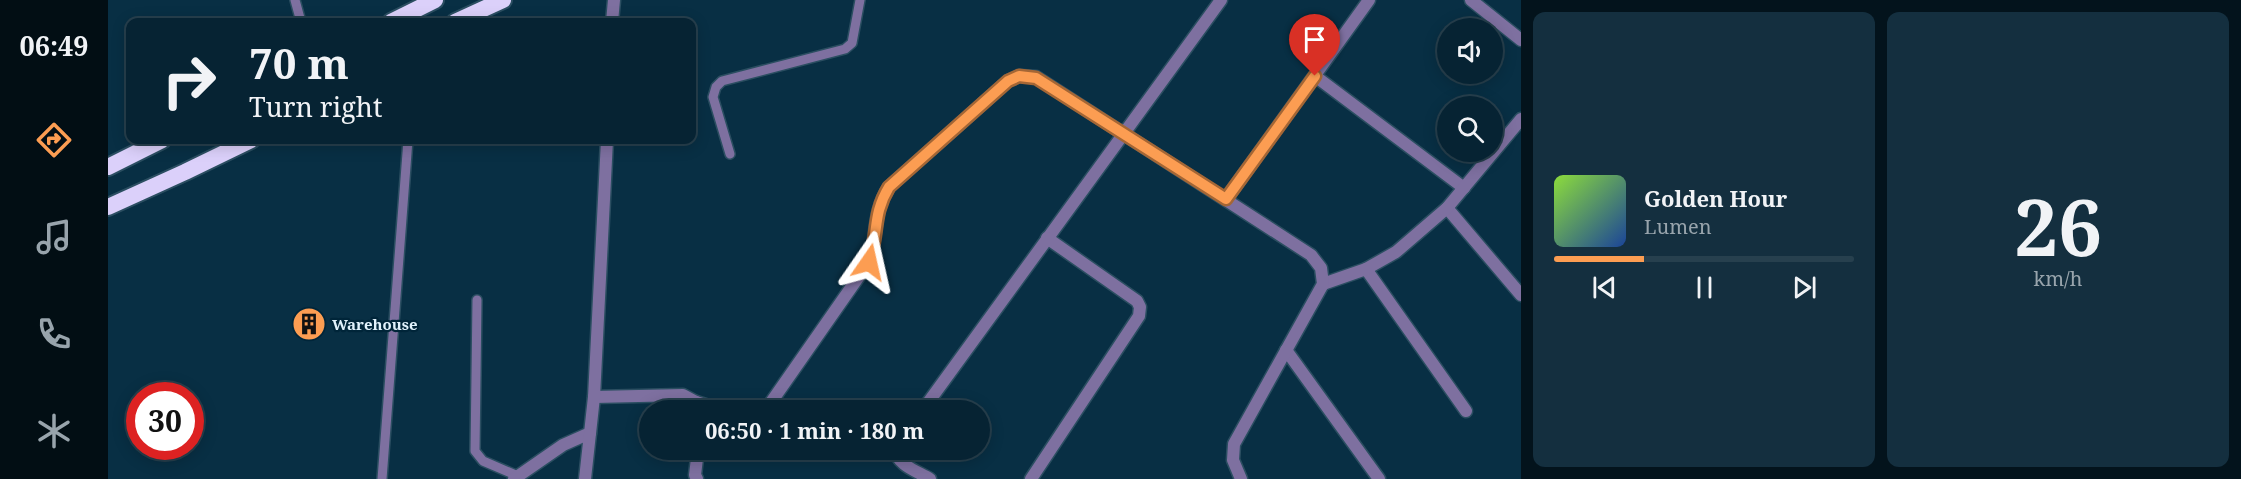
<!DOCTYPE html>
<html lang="en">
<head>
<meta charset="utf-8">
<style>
  :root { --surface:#062333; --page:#142f3f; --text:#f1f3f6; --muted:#98a4ac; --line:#27404e; --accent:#fc9d52 }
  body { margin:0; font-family:"Noto Serif",serif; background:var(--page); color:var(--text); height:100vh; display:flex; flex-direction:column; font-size:22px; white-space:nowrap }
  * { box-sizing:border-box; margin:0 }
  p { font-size:20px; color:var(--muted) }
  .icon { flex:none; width:33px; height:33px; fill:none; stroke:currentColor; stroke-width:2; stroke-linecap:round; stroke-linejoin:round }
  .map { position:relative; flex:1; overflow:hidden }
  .panel { display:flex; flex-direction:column; gap:12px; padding:12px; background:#03131c; width:720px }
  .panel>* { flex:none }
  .guide { position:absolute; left:18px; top:18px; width:570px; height:126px; border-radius:12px; box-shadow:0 3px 15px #0003,0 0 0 2px var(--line); background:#062333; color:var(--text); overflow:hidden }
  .controls { position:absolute; left:1329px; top:18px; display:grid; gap:12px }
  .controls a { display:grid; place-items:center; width:66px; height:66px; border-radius:50%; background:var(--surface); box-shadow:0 3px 15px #0003,0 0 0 2px var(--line); font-size:30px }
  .speed { position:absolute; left:18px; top:382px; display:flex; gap:12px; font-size:30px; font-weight:700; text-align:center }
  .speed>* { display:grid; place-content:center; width:78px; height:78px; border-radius:50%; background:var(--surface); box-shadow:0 3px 15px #0003,0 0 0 2px var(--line); line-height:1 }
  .speed .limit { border:9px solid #d22; background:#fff; color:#111 }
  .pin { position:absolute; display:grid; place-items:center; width:51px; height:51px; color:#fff; margin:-62px -26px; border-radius:50% 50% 50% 0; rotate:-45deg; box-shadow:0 0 6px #0007 }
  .pin .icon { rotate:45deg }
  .me { position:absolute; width:66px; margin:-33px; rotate:11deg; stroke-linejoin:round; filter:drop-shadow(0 0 4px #0008) }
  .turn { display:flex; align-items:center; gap:21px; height:126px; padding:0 24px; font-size:27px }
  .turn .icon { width:78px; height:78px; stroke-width:2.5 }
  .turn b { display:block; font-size:42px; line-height:51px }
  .panel .card { flex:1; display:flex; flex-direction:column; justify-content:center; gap:9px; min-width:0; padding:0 21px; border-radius:12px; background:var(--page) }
  .panel .dial { align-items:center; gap:0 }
  .dial b { font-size:78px; line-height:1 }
  .song { display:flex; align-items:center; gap:18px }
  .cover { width:72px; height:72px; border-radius:9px; background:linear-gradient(135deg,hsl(90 70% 55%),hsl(220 70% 35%)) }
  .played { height:6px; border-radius:3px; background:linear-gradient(90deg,var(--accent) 30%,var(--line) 30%) }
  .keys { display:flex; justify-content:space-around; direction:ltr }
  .panel .tiles { flex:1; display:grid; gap:12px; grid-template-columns:repeat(2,1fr) }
  .trip { position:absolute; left:531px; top:400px; width:351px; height:60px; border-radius:30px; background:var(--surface); box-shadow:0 3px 15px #0003,0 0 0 2px var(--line); font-weight:700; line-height:60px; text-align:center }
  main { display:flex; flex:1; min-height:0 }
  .menu { display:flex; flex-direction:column; width:108px; justify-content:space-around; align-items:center; background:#020e14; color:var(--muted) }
  .menu .icon { width:42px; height:42px }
  .menu .current { color:var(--accent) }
  .menu b { font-size:27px; color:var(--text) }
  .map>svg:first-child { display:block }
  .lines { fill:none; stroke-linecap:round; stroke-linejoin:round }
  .service-casing { stroke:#2b4e61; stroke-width:12 }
  .minor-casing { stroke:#2b4e61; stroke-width:15 }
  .trunk-casing { stroke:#2b4e61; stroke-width:20 }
  .service { stroke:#7e70a0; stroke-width:9 }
  .minor { stroke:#7e70a0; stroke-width:12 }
  .trunk { stroke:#dbd0fa; stroke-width:16 }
  .route-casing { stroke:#a46635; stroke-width:15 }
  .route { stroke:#fc9d52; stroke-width:10 }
  .labels { text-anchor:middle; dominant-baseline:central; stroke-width:4.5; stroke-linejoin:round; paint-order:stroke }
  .poi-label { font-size:15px; font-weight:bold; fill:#e1f2fc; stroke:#002539; text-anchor:start }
</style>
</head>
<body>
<main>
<nav class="menu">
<b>06:49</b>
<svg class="icon current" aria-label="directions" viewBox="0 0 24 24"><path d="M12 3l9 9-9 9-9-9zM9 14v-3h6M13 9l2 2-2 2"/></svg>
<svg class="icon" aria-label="music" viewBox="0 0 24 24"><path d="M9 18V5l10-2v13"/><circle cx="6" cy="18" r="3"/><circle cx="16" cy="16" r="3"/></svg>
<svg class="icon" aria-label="phone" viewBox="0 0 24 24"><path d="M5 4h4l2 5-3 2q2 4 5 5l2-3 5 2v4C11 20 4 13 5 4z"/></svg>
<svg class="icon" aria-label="climate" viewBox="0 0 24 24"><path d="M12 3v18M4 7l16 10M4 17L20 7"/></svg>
</nav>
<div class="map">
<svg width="1413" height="479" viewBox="0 0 1413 479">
  <rect width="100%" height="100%" fill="#082f44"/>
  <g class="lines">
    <defs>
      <g id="service">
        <path d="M187,0L193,22"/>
        <path d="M622,154L605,97L608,87L614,81L737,49L744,43L752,0"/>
        <path d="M369,300L367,451L375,461L410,476"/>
        <path d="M274,479L300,140"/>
      </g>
      <g id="minor">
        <path d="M1363,0L1413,40"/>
        <path d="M504,22L506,0"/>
        <path d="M1207,76L1356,188"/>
        <path d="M1118,199L1261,0"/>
        <path d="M1339,208L1413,295"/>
        <path d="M1258,269L1358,411"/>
        <path d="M1215,284L1258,269L1288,252L1339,208L1413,119"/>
        <path d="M1178,350L1271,479"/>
        <path d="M486,397L575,395L588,402L592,411"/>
        <path d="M588,402L616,411"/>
        <path d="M657,411L761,262C770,234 764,214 781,187L900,81L911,76L928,77L1203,255L1213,268L1215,284L1126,444L1125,460L1133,479"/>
        <path d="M814,411L1113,0"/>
        <path d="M788,450C788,465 811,472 822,479"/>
        <path d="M406,479L455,445L482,433"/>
        <path d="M477,479L486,397L499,140"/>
        <path d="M589,479L587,475L590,450"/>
        <path d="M923,479L1031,316L1032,307L1029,301L939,238"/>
      </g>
      <g id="trunk">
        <path d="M283,22L327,0"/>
        <path d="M347,22L395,0"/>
        <path d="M0,167L54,140"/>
        <path d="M0,207L77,172L143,140"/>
      </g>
    </defs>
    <use href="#service" class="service-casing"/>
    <use href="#minor" class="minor-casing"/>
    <use href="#trunk" class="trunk-casing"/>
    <use href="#service" class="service"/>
    <use href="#minor" class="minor"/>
    <use href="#trunk" class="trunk"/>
  </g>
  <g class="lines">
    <defs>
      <path id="route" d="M761,262C771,233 764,215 781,187L900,81L911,76L928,78L1118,199L1207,76"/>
    </defs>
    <use href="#route" class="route-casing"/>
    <use href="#route" class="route"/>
  </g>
  <defs>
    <symbol id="building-disc" viewBox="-11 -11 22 22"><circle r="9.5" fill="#fc9d52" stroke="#002539"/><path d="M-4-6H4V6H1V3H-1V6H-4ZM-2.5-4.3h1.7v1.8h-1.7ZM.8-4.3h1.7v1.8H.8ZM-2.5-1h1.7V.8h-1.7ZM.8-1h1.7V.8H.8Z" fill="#111"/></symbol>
  </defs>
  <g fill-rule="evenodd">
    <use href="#building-disc" x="182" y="305" width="38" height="38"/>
  </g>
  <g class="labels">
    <g class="poi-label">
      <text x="224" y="324">Warehouse</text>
    </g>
  </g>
</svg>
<div class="controls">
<a><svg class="icon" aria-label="sound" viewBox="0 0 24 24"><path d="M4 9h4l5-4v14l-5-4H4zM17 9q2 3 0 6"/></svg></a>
<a><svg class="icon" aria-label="search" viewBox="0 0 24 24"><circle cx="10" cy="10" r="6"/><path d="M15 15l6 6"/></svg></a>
</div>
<div class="speed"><div class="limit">30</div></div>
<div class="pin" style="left:1207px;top:76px;background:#d93025"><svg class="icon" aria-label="arrive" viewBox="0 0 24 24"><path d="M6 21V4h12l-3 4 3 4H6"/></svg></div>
<svg class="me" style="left:761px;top:262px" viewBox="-20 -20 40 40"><path d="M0-17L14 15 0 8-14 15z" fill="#fc9d52" stroke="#fff" stroke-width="4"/></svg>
<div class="trip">06:50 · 1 min · 180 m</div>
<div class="guide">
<div class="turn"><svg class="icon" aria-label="right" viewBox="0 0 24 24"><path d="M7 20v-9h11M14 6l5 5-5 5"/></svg><div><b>70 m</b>Turn right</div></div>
</div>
</div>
<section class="panel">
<div class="tiles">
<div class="card">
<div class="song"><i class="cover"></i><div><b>Golden Hour</b><p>Lumen</p></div></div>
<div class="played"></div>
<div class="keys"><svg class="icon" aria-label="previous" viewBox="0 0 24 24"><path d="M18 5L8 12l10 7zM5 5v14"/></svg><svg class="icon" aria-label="pause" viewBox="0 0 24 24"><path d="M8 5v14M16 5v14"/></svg><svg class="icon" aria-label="next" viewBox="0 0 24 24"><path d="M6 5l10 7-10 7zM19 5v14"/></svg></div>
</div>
<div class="card dial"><b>26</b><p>km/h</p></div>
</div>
</section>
</main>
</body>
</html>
